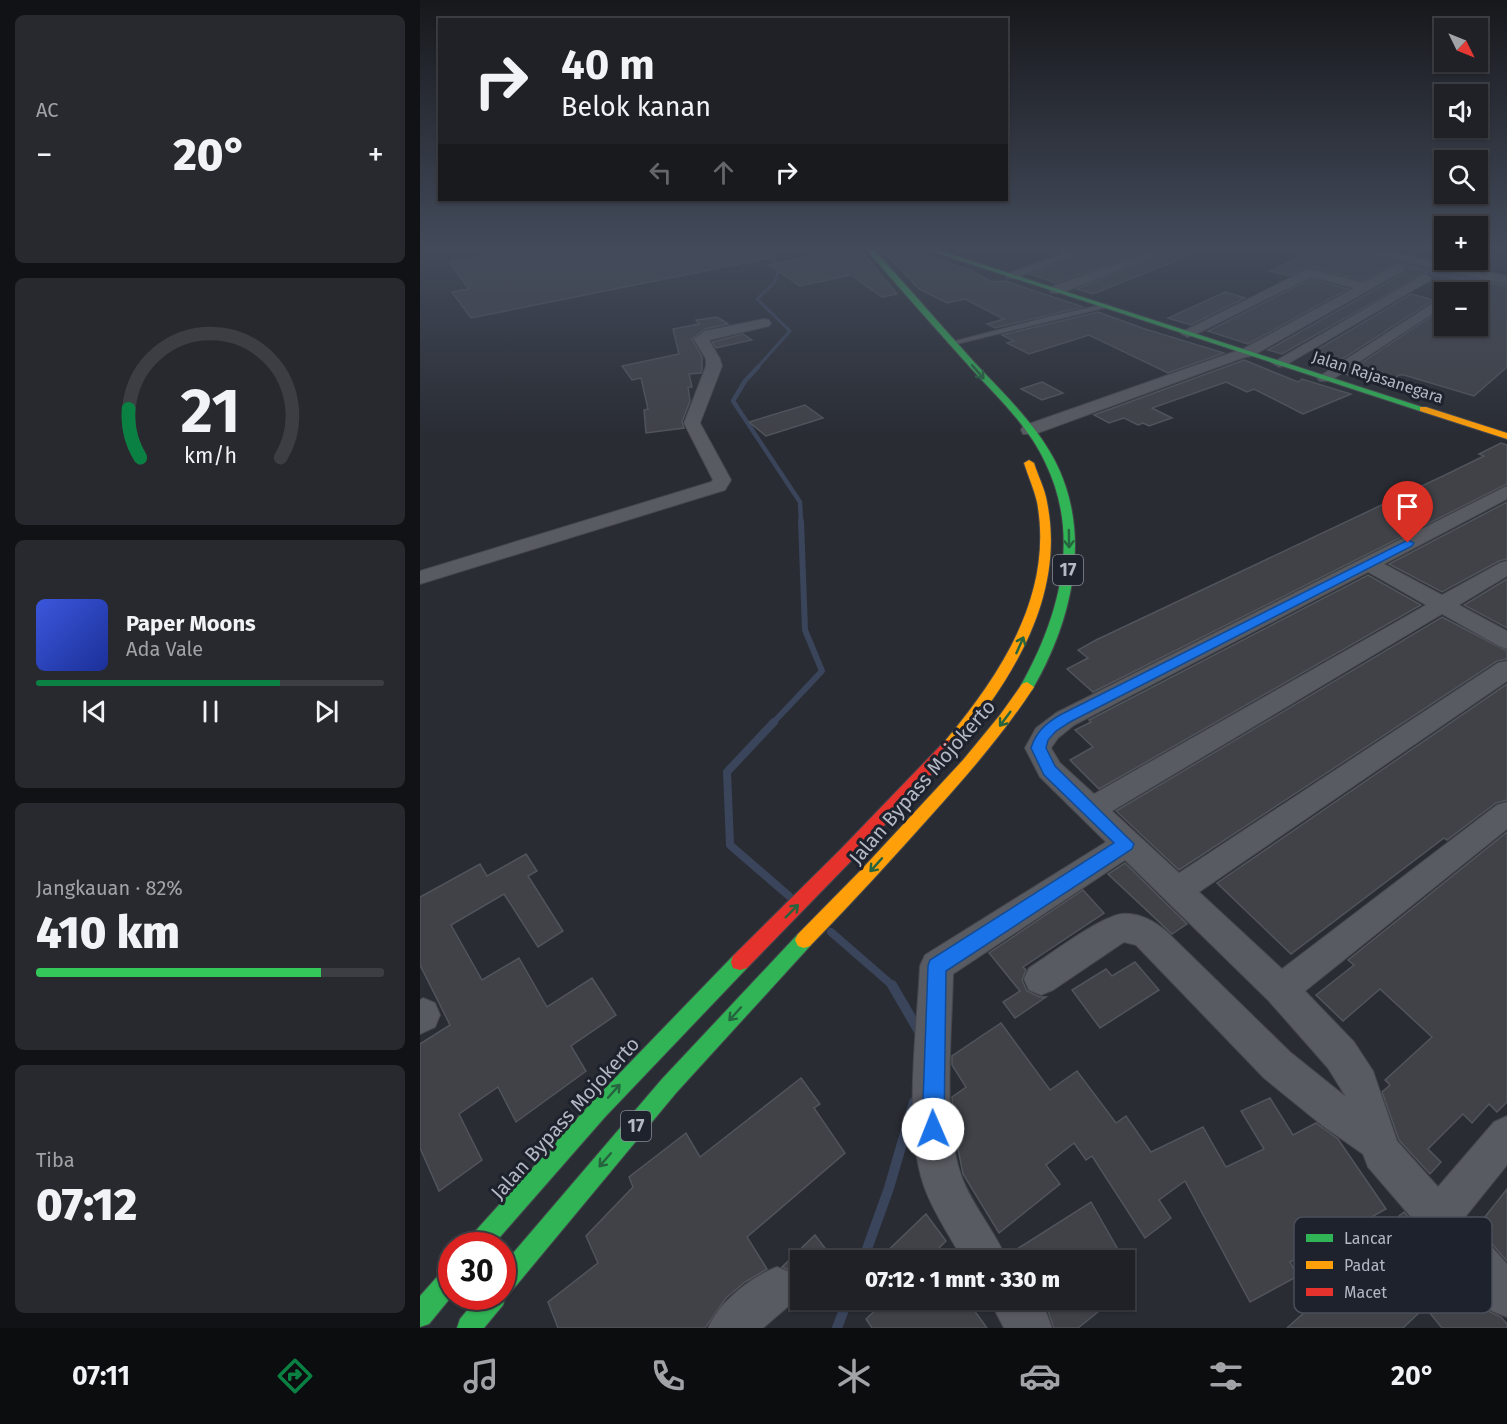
<!DOCTYPE html>
<html lang="id">
<head>
<meta charset="utf-8">
<style>
  :root { --surface:#1f2126; --page:#27292e; --text:#f1f3f6; --muted:#a1a3a7; --line:#3c3e43; --accent:#0b8043 }
  body { margin:0; font-family:"Fira Sans",sans-serif; background:var(--page); color:var(--text); height:100vh; display:flex; flex-direction:column; font-size:22px; white-space:nowrap }
  * { box-sizing:border-box; margin:0 }
  p { font-size:20px; color:var(--muted) }
  .icon { flex:none; width:33px; height:33px; fill:none; stroke:currentColor; stroke-width:2; stroke-linecap:round; stroke-linejoin:round }
  .map { position:relative; flex:1; overflow:hidden }
  .drawer { display:flex; flex-direction:column; gap:15px; padding:15px; background:#111215; width:420px }
  .drawer>* { flex:none }
  .banner { position:absolute; left:18px; top:18px; width:570px; height:183px; border-radius:0px; box-shadow:0 2px 4px #0004,0 0 0 2px var(--line); background:#1f2126; color:var(--text); overflow:hidden }
  .needle { width:39px; rotate:133deg }
  .tools { position:absolute; left:1014px; top:18px; display:grid; gap:12px }
  .tools a { display:grid; place-items:center; width:54px; height:54px; border-radius:0px; background:var(--surface); box-shadow:0 2px 4px #0004,0 0 0 2px var(--line); font-size:30px }
  .speed { position:absolute; left:18px; top:1232px; display:flex; gap:12px; font-size:30px; font-weight:700; text-align:center }
  .speed>* { display:grid; place-content:center; width:78px; height:78px; border-radius:50%; background:var(--surface); box-shadow:0 2px 4px #0004,0 0 0 2px var(--line); line-height:1 }
  .speed .limit { border:9px solid #d22; background:#fff; color:#111 }
  .pin { position:absolute; display:grid; place-items:center; width:51px; height:51px; color:#fff; margin:-62px -26px; border-radius:50% 50% 50% 0; rotate:-45deg; box-shadow:0 0 6px #0007 }
  .pin .icon { rotate:45deg }
  .me { position:absolute; width:66px; margin:-33px; rotate:359deg; stroke-linejoin:round; filter:drop-shadow(0 0 4px #0008) }
  .turn { display:flex; align-items:center; gap:21px; height:126px; padding:0 24px; font-size:27px }
  .turn .icon { width:78px; height:78px; stroke-width:2.5 }
  .turn b { display:block; font-size:42px; line-height:51px }
  .lanes { display:flex; align-items:center; height:57px; padding:0 24px; background:#0003; justify-content:center; gap:30px; direction:ltr }
  .lanes .off { opacity:.35 }
  .big { font-size:45px; font-weight:800; line-height:1.1 }
  .drawer .tile { flex:1; display:flex; flex-direction:column; justify-content:center; gap:9px; min-width:0; padding:0 21px; border-radius:9px; background:var(--page) }
  .drawer .dial { align-items:center; gap:0 }
  .dial svg { height:156px; overflow:visible; fill:none; stroke:var(--line); stroke-width:7; stroke-linecap:round; text-anchor:middle }
  .dial text { fill:var(--text); stroke:none }
  .song { display:flex; align-items:center; gap:18px }
  .cover { width:72px; height:72px; border-radius:9px; background:linear-gradient(135deg,hsl(230 70% 55%),hsl(230 70% 35%)) }
  .played { height:6px; border-radius:3px; background:linear-gradient(90deg,var(--accent) 70%,var(--line) 70%) }
  .keys { display:flex; justify-content:space-around; direction:ltr }
  .heat { display:flex; justify-content:space-between; align-items:center; font-size:33px; direction:ltr }
  .charge { height:9px; border-radius:4px; background:linear-gradient(90deg,#34c759 82%,var(--line) 0) }
  .trip { position:absolute; left:370px; top:1250px; width:345px; height:60px; border-radius:0px; background:var(--surface); box-shadow:0 2px 4px #0004,0 0 0 2px var(--line); font-weight:800; line-height:60px; text-align:center }
  .tabs { display:flex; height:96px; justify-content:space-around; align-items:center; background:#0c0d0f; color:var(--muted) }
  .tabs .icon { width:42px; height:42px }
  .tabs .selected { color:var(--accent) }
  .tabs b { font-size:27px; color:var(--text) }
  main { display:flex; flex:1; min-height:0 }
  .map>svg:first-child { display:block }
  .lines { fill:none; stroke-linecap:round; stroke-linejoin:round }
  .stream-far4 { stroke:#3a455c; stroke-width:3 }
  .stream-far3 { stroke:#3a455c; stroke-width:4.5 }
  .stream-far2 { stroke:#3a455c; stroke-width:6 }
  .stream-far1 { stroke:#3a455c; stroke-width:8 }
  .stream { stroke:#3a455c; stroke-width:10 }
  .river { fill:#3a455c; fill-rule:evenodd }
  .building { fill:#404248; stroke:#50545b; stroke-width:1.5 }
  .lane-casing { stroke:#45474d; stroke-width:2 }
  .street-casing { stroke:#45474d; stroke-width:2 }
  .fast-casing { stroke:#45474d; stroke-width:2 }
  .slow-casing { stroke:#45474d; stroke-width:2 }
  .jam-casing { stroke:#45474d; stroke-width:2 }
  .lane { fill:#595b62; fill-rule:evenodd }
  .street { fill:#595b62; fill-rule:evenodd }
  .fast { fill:#30b455; fill-rule:evenodd }
  .slow { fill:#ff9f0a; fill-rule:evenodd }
  .jam { fill:#e5322d; fill-rule:evenodd }
  .oneway { stroke:#26643f }
  .route { fill:#1a73e8; stroke:#114b97; stroke-width:1.5 }
  .labels { text-anchor:middle; dominant-baseline:central; stroke-width:6; stroke-linejoin:round; paint-order:stroke }
  .far-street-label { font-size:16px; fill:#b3b8c4; stroke:#1d222d }
  .shield { fill:#1d222d; stroke:#868b97; stroke-width:1.5 }
  .shield-label { font-size:18px; font-weight:bold; fill:#b3b8c4 }
  .street-label { font-size:20px; fill:#b3b8c4; stroke:#1d222d }
  .key { fill:#1d222d; stroke:#4a4f5a; stroke-width:1.5 }
  .key-label { font-size:16px; fill:#b3b8c4 }
</style>
</head>
<body>
<main>
<section class="drawer">
<div class="tile"><p>AC</p>
<div class="heat"><a>−</a><b class="big">20°</b><a>+</a></div>
</div>
<div class="tile dial"><svg viewBox="0 0 100 80">
<path d="M14 69A42 42 0 1 1 86 69"/>
<path d="M14 69A42 42 0 0 1 8 44" stroke="#0b8043"/>
<text x="50" y="56" font-size="32" font-weight="700">21</text>
<text x="50" y="72" font-size="11">km/h</text>
</svg></div>
<div class="tile">
<div class="song"><i class="cover"></i><div><b>Paper Moons</b><p>Ada Vale</p></div></div>
<div class="played"></div>
<div class="keys"><svg class="icon" aria-label="previous" viewBox="0 0 24 24"><path d="M18 5L8 12l10 7zM5 5v14"/></svg><svg class="icon" aria-label="pause" viewBox="0 0 24 24"><path d="M8 5v14M16 5v14"/></svg><svg class="icon" aria-label="next" viewBox="0 0 24 24"><path d="M6 5l10 7-10 7zM19 5v14"/></svg></div>
</div>
<div class="tile"><p>Jangkauan · 82%</p><b class="big">410 km</b><div class="charge"></div></div>
<div class="tile"><p>Tiba</p><b class="big">07:12</b></div>
</section>
<div class="map">
<svg width="1087" height="1328" viewBox="0 0 1087 1328">
  <rect width="100%" height="100%" fill="#292c33"/>
  <g class="lines">
    <path class="stream-far4" d="M336,369L370,331L337,299L355,282L360,265L338,250"/>
    <path class="stream-far3" d="M338,367L325,381L313,401L380,502L381,523"/>
    <path class="stream-far2" d="M352,724L402,671L385,630L381,521"/>
    <g class="stream-far1">
      <path d="M354,722L307,772L310,845L369,896"/>
      <path d="M411,932L473,986"/>
    </g>
    <g class="stream">
      <path d="M472,985L500,1033"/>
      <path d="M443,1260L469,1188L494,1102"/>
      <path d="M417,1328L428,1299"/>
    </g>
    <path class="river" d="M902,250H937L1087,278V290L911,255L905,254Z"/>
  </g>
  <g class="building">
    <path d="M100,250H353L354,257L51,318L32,292L49,289L30,262Z"/>
    <path d="M390,250H440L477,294L462,297L431,275L380,286L349,265L399,255Z"/>
    <path d="M462,250H501L504,255L552,271L572,282L585,281L663,307L575,328L567,324L584,319L545,299L527,303L499,289Z"/>
    <path d="M673,250H727L636,283L610,274Z"/>
    <path d="M751,250H783L673,294L657,289Z"/>
    <path d="M894,250H938L945,255L971,261L968,262L975,264L943,281L891,267L869,276L850,271Z"/>
    <path d="M985,266L1007,272L862,354L848,350L984,273Z"/>
    <path d="M891,279L928,289L828,344L788,331Z"/>
    <path d="M1073,283L1087,286V367L1054,396L984,375H979L967,384L961,382L957,384L925,374L1024,308V326H1058V294Z"/>
    <path d="M805,292L825,298L771,325L748,318Z"/>
    <path d="M991,294L1014,300L907,369L901,367L915,357L895,351Z"/>
    <path d="M678,312L725,329L804,353L748,373L669,335L609,354L587,343L594,341L582,335Z"/>
    <path d="M297,317L308,324L285,329L272,339L282,357V370L281,373L269,374L272,387H268L270,401L262,422L264,428L226,433L224,410L228,409L221,378L212,380L202,366L259,354L253,329L279,324L276,320Z"/>
    <path d="M323,334L332,340L296,348L292,342Z"/>
    <path d="M824,360L878,382L882,379L931,394L883,414L834,389L827,392L806,382L732,408L752,418L729,426L723,423L718,425L704,418L689,423L674,415Z"/>
    <path d="M622,382L643,393L622,400L601,389Z"/>
    <path d="M385,405L403,418L346,436L329,422Z"/>
    <path d="M1081,443L1087,445V484L673,692L647,669L668,658L658,650L676,640L1023,476L1064,456L1059,454Z"/>
    <path d="M1087,502V559L1079,561L1022,592L969,564Z"/>
    <path d="M948,575L1001,605L679,789L650,760L673,747L655,730L671,722L669,720Z"/>
    <path d="M1087,579V628L1044,605Z"/>
    <path d="M1022,617L1087,651V659L1077,661L759,870L696,811Z"/>
    <path d="M1087,684V800L1076,803L1027,840L1024,838L871,954L797,883Z"/>
    <path d="M1087,832V1102L1077,1112L1069,1104L1052,1123L1043,1114L1008,1149L1021,1162L1010,1174L979,1140L962,1092L970,1085L965,1080L1012,1037L960,989L923,1021L896,995L934,965L928,960Z"/>
    <path d="M106,854L117,871L108,876L143,931L118,947L84,894L31,925L62,980L99,958L127,1007L172,978L196,1015L151,1046L166,1071L96,1122L78,1087L39,1114L62,1160L19,1191L0,1148V1044L30,1025L0,965V897L60,864L67,876Z"/>
    <path d="M705,863L767,924L752,934L688,874Z"/>
    <path d="M663,890L684,913L603,967L606,970L602,980L607,991L620,997H626L595,1018L583,1002L600,991L569,953Z"/>
    <path d="M715,962L739,990L680,1028L652,990L686,969L692,976Z"/>
    <path d="M581,1023L630,1090L657,1071L696,1123L706,1116L731,1152L783,1127L806,1167L844,1149L821,1111L850,1098L873,1135L896,1123L918,1139L966,1209L870,1262L878,1276L830,1302L765,1181L739,1200L751,1218L725,1238L672,1156L666,1160L654,1143L626,1165L640,1184L579,1233L543,1174L534,1129L532,1097L546,1087L532,1065V1056Z"/>
    <path d="M381,1078L400,1104L394,1108L425,1153L327,1237L347,1269L325,1282L306,1298L285,1328H138L128,1302L178,1263L166,1236L213,1187L209,1177L266,1133L280,1157Z"/>
    <path d="M1087,1189V1261L1057,1227Z"/>
    <path d="M671,1202L704,1260H604L597,1249Z"/>
    <path d="M984,1212L1005,1237L1002,1240L1044,1291L1049,1287L1070,1312L1081,1317L1087,1324V1328H1022L1005,1307L983,1328H867L982,1225L979,1216Z"/>
    <path d="M506,1214L526,1241L515,1252L521,1260H458Z"/>
    <path d="M395,1235L414,1260H381V1282L379,1284L374,1272L362,1267Z"/>
    <path d="M467,1299H546L567,1328H452L446,1319Z"/>
    <path d="M619,1299H694L658,1328H634L628,1311Z"/>
  </g>
  <g class="lines">
    <defs>
      <path id="lane" d="M686,304L689,306L688,307L532,345L528,343L628,317Z"/>
      <g id="street">
        <path d="M651,250H667L595,278H587L585,275Z"/>
        <path d="M733,250H749L641,293H631L630,290L631,287Z"/>
        <path d="M940,250H961L1087,276V284L946,253Z"/>
        <path d="M979,264L983,265V271L832,356L825,357L615,434H603L601,430L603,426L825,348L934,288L891,277L772,336L767,337L760,333L886,270L890,269L943,283Z"/>
        <path d="M1005,274L1011,278L1009,281L864,366L859,367L852,363Z"/>
        <path d="M1024,296V306L910,381H900L897,378Z"/>
        <path d="M344,319L349,320L351,323L349,326L289,340L300,359L302,366L280,423L311,480L305,490L0,584V571L291,482L293,480L264,423L286,366V359L274,339L285,331Z"/>
        <path d="M1087,486V499L964,564L1022,595L1080,563L1087,561V576L1039,605L1087,631V649L1079,646L1022,614L692,811L759,873L1078,663L1087,661V681L779,892L862,969L1077,805L1087,802V829L885,991L934,1042L953,1071L977,1141L1018,1187L1074,1122L1087,1116V1165L1045,1217L1087,1264V1317L1072,1311L948,1167L943,1154L903,1126L844,1078L716,945L704,942L633,990L621,995L609,990L604,979L609,968C631,954 678,918 701,914C718,912 735,921 747,932L870,1052L926,1097L908,1068L849,1001L705,860L533,974C532,1032 522,1122 541,1175C551,1204 575,1231 587,1260H543C530,1236 513,1212 504,1186C483,1125 497,1032 500,966L505,955L686,842L620,777L605,748L616,728L636,713ZM948,572L1006,605L674,794L640,763L631,748L638,738L654,725Z"/>
        <path d="M3,998L15,1003L20,1015L15,1027L0,1034V1000Z"/>
        <path d="M357,1267L372,1273L378,1288L372,1303L343,1328H288C299,1302 331,1277 357,1267Z"/>
        <path d="M569,1299H616L626,1312L632,1328H584Z"/>
      </g>
      <g id="fast">
        <path d="M447,250H453L464,261C495,295 524,329 555,363C583,393 616,424 635,461C673,535 652,622 612,690L607,692L600,687C639,618 662,537 625,462C608,425 576,396 549,366C515,328 480,289 447,250Z"/>
        <path d="M508,250H517L1008,409L1000,411Z"/>
        <path d="M384,932L390,934L393,940L390,946L256,1093L90,1293L86,1295L83,1305L64,1328H37L40,1319L59,1296H82V1266L242,1079L378,934Z"/>
        <path d="M320,954L327,956L329,962L327,968L185,1117L73,1245H46L50,1237L171,1103L313,956Z"/>
        <path d="M32,1265V1296L9,1324L0,1327V1296L24,1269Z"/>
      </g>
      <g id="slow">
        <path d="M1000,407H1006L1087,433V439L1000,411Z"/>
        <path d="M609,460L614,463C618,476 625,489 627,502C646,596 592,680 535,749H525L523,745L525,741C581,674 634,594 617,502C614,489 608,476 604,463Z"/>
        <path d="M607,682L614,687L612,690C583,734 549,773 515,811C474,857 433,902 390,946L384,948L378,946L375,940L378,934L441,870L543,760L580,715L602,684Z"/>
      </g>
      <path id="jam" d="M530,740L535,741L537,745L535,749L432,860L327,968L320,970L313,968L311,962L313,956L420,850L525,741Z"/>
    </defs>
    <use href="#lane" class="lane-casing"/>
    <use href="#street" class="street-casing"/>
    <use href="#fast" class="fast-casing"/>
    <use href="#slow" class="slow-casing"/>
    <use href="#jam" class="jam-casing"/>
    <use href="#lane" class="lane"/>
    <use href="#street" class="street"/>
    <use href="#fast" class="fast"/>
    <use href="#slow" class="slow"/>
    <use href="#jam" class="jam"/>
  </g>
  <defs><path id="oneway-shaft" d="M-6 0H5M1.5-3L5.5 0L1.5 3" fill="none" stroke-width="1.6" stroke-linecap="round" stroke-linejoin="round" transform="scale(1.5)"/></defs>
  <g class="oneway">
    <use href="#oneway-shaft" transform="translate(558 372) rotate(49)"/>
    <use href="#oneway-shaft" transform="translate(649 539) rotate(89)"/>
    <use href="#oneway-shaft" transform="translate(600 645) rotate(-66)"/>
    <use href="#oneway-shaft" transform="translate(585 719) rotate(127)"/>
    <use href="#oneway-shaft" transform="translate(456 865) rotate(132)"/>
    <use href="#oneway-shaft" transform="translate(372 911) rotate(-45)"/>
    <use href="#oneway-shaft" transform="translate(315 1014) rotate(132)"/>
    <use href="#oneway-shaft" transform="translate(194 1091) rotate(-48)"/>
    <use href="#oneway-shaft" transform="translate(185 1160) rotate(131)"/>
  </g>
  <linearGradient id="sky" x2="0" y2="1"><stop stop-color="#17181c"/><stop offset="0.57" stop-color="#434b5b"/><stop offset="1" stop-color="#434b5b" stop-opacity="0"/></linearGradient>
  <rect width="1087" height="436" fill="url(#sky)"/>
  <path class="route" d="M988,540L994,543L992,546L650,722L636,731L628,740L626,748L635,766L714,844L712,849L526,971L524,1129L521,1137L513,1140L506,1137L502,1129L508,966L510,960L694,843L624,775L611,748C616,732 625,724 640,715Z"/>
  <g class="labels">
    <g class="far-street-label">
      <text transform="translate(958 377) rotate(18)">Jalan Rajasanegara</text>
    </g>
    <g class="shield">
      <rect x="633" y="555" width="30" height="30" rx="4.5"/>
      <rect x="201" y="1111" width="30" height="30" rx="4.5"/>
    </g>
    <g class="shield-label">
      <text x="648" y="570">17</text>
      <text x="216" y="1126">17</text>
    </g>
    <g class="street-label">
      <text transform="translate(502 782) rotate(-49)">Jalan Bypass Mojokerto</text>
      <text transform="translate(145 1118) rotate(-48)">Jalan Bypass Mojokerto</text>
    </g>
  </g>
  <rect x="874" y="1217" width="198" height="96" rx="9" class="key"/>
  <rect x="886" y="1234" width="27" height="8" fill="#30b455"/>
  <rect x="886" y="1261" width="27" height="8" fill="#ff9f0a"/>
  <rect x="886" y="1288" width="27" height="8" fill="#e5322d"/>
  <g class="key-label">
    <text x="924" y="1244">Lancar</text>
    <text x="924" y="1271">Padat</text>
    <text x="924" y="1298">Macet</text>
  </g>
</svg>
<div class="tools">
<a><svg class="needle" viewBox="-14 -14 28 28"><path d="M0-13l5 13h-10z" fill="#e53935"/><path d="M0 13l5-13h-10z" fill="#a1a3a7"/></svg></a>
<a><svg class="icon" aria-label="sound" viewBox="0 0 24 24"><path d="M4 9h4l5-4v14l-5-4H4zM17 9q2 3 0 6"/></svg></a>
<a><svg class="icon" aria-label="search" viewBox="0 0 24 24"><circle cx="10" cy="10" r="6"/><path d="M15 15l6 6"/></svg></a>
<a>+</a>
<a>−</a>
</div>
<div class="speed"><div class="limit">30</div></div>
<div class="pin" style="left:988px;top:543px;background:#d93025"><svg class="icon" aria-label="arrive" viewBox="0 0 24 24"><path d="M6 21V4h12l-3 4 3 4H6"/></svg></div>
<svg class="me" style="left:513px;top:1129px" viewBox="-20 -20 40 40"><circle r="19" fill="#fff"/><path d="M0-13L10 11 0 6-10 11z" fill="#1a73e8"/></svg>
<div class="trip">07:12 · 1 mnt · 330 m</div>
<div class="banner">
<div class="turn"><svg class="icon" aria-label="right" viewBox="0 0 24 24"><path d="M7 20v-9h11M14 6l5 5-5 5"/></svg><div><b>40 m</b>Belok kanan</div></div>
<div class="lanes"><svg class="icon off" aria-label="left" viewBox="0 0 24 24"><path d="M17 20v-9H6M10 6l-5 5 5 5"/></svg><svg class="icon off" aria-label="ahead" viewBox="0 0 24 24"><path d="M12 20V5M6 11l6-6 6 6"/></svg><svg class="icon" aria-label="right" viewBox="0 0 24 24"><path d="M7 20v-9h11M14 6l5 5-5 5"/></svg></div>
</div>
</div>
</main>
<nav class="tabs">
<b>07:11</b>
<svg class="icon selected" aria-label="directions" viewBox="0 0 24 24"><path d="M12 3l9 9-9 9-9-9zM9 14v-3h6M13 9l2 2-2 2"/></svg>
<svg class="icon" aria-label="music" viewBox="0 0 24 24"><path d="M9 18V5l10-2v13"/><circle cx="6" cy="18" r="3"/><circle cx="16" cy="16" r="3"/></svg>
<svg class="icon" aria-label="phone" viewBox="0 0 24 24"><path d="M5 4h4l2 5-3 2q2 4 5 5l2-3 5 2v4C11 20 4 13 5 4z"/></svg>
<svg class="icon" aria-label="climate" viewBox="0 0 24 24"><path d="M12 3v18M4 7l16 10M4 17L20 7"/></svg>
<svg class="icon" aria-label="car" viewBox="0 0 24 24"><path d="M5 17H2v-5l4-1 3-4h7l3 4 3 1v5h-3M9 17h6M6 11h13"/><circle cx="7" cy="17" r="2"/><circle cx="17" cy="17" r="2"/></svg>
<svg class="icon" aria-label="filters" viewBox="0 0 24 24"><path d="M4 7h16M4 17h16"/><circle cx="9" cy="7" r="2"/><circle cx="15" cy="17" r="2"/></svg>
<b>20°</b>
</nav>
</body>
</html>
